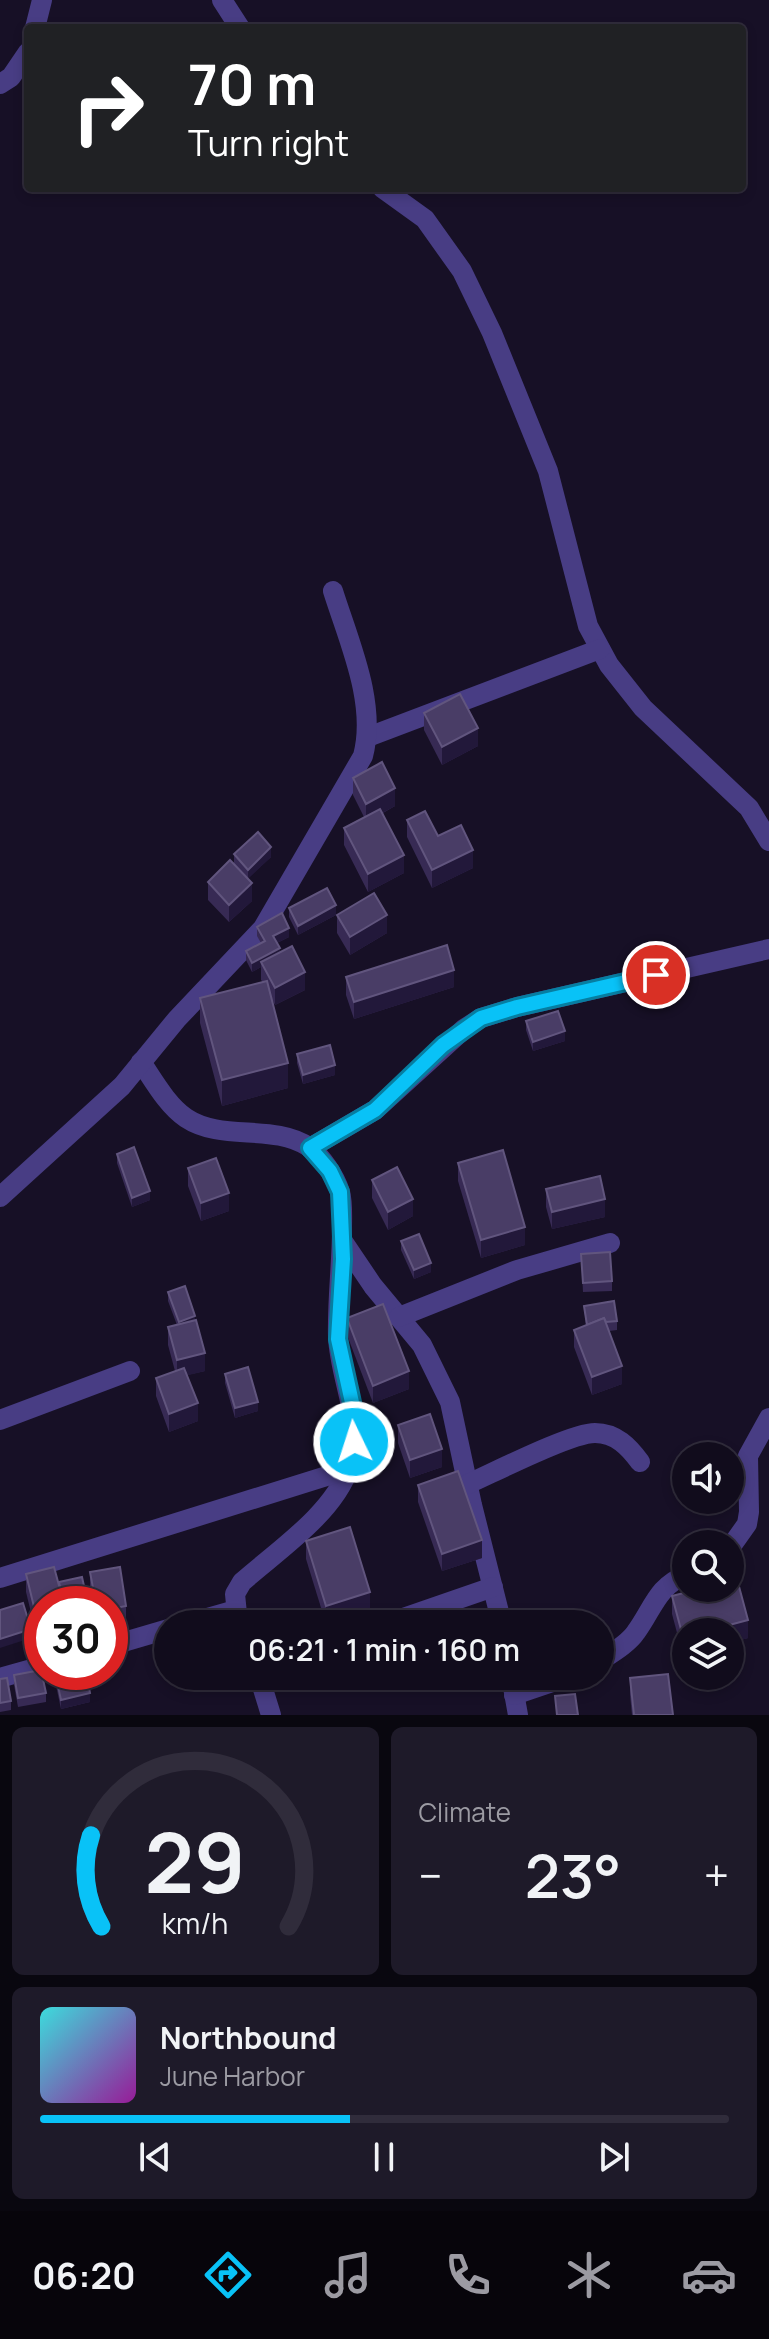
<!DOCTYPE html>
<html lang="en">
<head>
<meta charset="utf-8">
<style>
  :root { --surface:#110c1c; --page:#1e1a29; --text:#f1f3f6; --muted:#9c9ba3; --line:#302c3b; --accent:#09c2f7 }
  body { margin:0; font-family:Manrope,sans-serif; background:var(--page); color:var(--text); height:100vh; display:flex; flex-direction:column; font-size:30px; white-space:nowrap }
  * { box-sizing:border-box; margin:0 }
  p { font-size:26px; color:var(--muted) }
  .icon { flex:none; width:44px; height:44px; fill:none; stroke:currentColor; stroke-width:2; stroke-linecap:round; stroke-linejoin:round }
  .map { position:relative; height:1715px; overflow:hidden }
  .side { display:flex; flex-direction:column; gap:12px; padding:12px; background:#09070f; flex:1 }
  .side>* { flex:none }
  .hud { position:absolute; left:24px; top:24px; width:722px; height:168px; border-radius:8px; box-shadow:0 4px 12px #0003,0 0 0 2px var(--line); background:#202124; color:#fff; overflow:hidden }
  .tools { position:absolute; left:672px; top:1442px; display:grid; gap:16px }
  .tools a { display:grid; place-items:center; width:72px; height:72px; border-radius:50%; background:var(--surface); box-shadow:0 4px 12px #0003,0 0 0 2px var(--line); font-size:40px }
  .speed { position:absolute; left:24px; top:1586px; display:flex; gap:16px; font-size:40px; font-weight:700; text-align:center }
  .speed>* { display:grid; place-content:center; width:104px; height:104px; border-radius:50%; background:var(--surface); box-shadow:0 4px 12px #0003,0 0 0 2px var(--line); line-height:1 }
  .speed .limit { border:12px solid #d22; background:#fff; color:#111 }
  .pin { position:absolute; display:grid; place-items:center; width:68px; height:68px; color:#fff; margin:-34px; border:4px solid #fff; border-radius:50%; box-shadow:0 2px 8px #0007 }
  .me { position:absolute; width:88px; margin:-44px; rotate:356deg; stroke-linejoin:round; filter:drop-shadow(0 0 6px #0008) }
  .turn { display:flex; align-items:center; gap:28px; height:168px; padding:0 32px; font-size:36px }
  .turn .icon { width:104px; height:104px; stroke-width:2.5 }
  .turn b { display:block; font-size:56px; line-height:68px }
  .big { font-size:60px; font-weight:600; line-height:1.1 }
  .side .tile { flex:1; display:flex; flex-direction:column; justify-content:center; gap:12px; min-width:0; padding:0 28px; border-radius:12px; background:var(--page) }
  .side .dial { align-items:center; gap:0 }
  .dial svg { height:208px; overflow:visible; fill:none; stroke:var(--line); stroke-width:7; stroke-linecap:round; text-anchor:middle }
  .dial text { fill:var(--text); stroke:none }
  .song { display:flex; align-items:center; gap:24px }
  .cover { width:96px; height:96px; border-radius:12px; background:linear-gradient(135deg,hsl(180 70% 55%),hsl(300 70% 35%)) }
  .played { height:8px; border-radius:4px; background:linear-gradient(90deg,var(--accent) 45%,var(--line) 45%) }
  .keys { display:flex; justify-content:space-around; direction:ltr }
  .heat { display:flex; justify-content:space-between; align-items:center; font-size:44px; direction:ltr }
  .side .tiles { flex:1; display:grid; gap:12px; grid-template-columns:1fr 1fr }
  .tile:last-child { grid-column:span 2 }
  .trip { position:absolute; left:154px; top:1610px; width:460px; height:80px; border-radius:40px; background:var(--surface); box-shadow:0 4px 12px #0003,0 0 0 2px var(--line); font-weight:600; line-height:80px; text-align:center }
  .dock { display:flex; height:128px; justify-content:space-around; align-items:center; background:#07050b; color:var(--muted) }
  .dock .icon { width:56px; height:56px }
  .dock .selected { color:var(--accent) }
  .dock b { font-size:36px; color:var(--text) }
  .map>svg:first-child { display:block }
  .lines { fill:none; stroke-linecap:round; stroke-linejoin:round }
  .street { stroke:#483d84; stroke-width:20 }
  .wall { fill:#372a54 }
  .shaded-wall { fill:#22183a }
  .building { fill:#493d66; stroke:#61557e; stroke-width:2 }
  .route-casing { stroke:#067ea1; stroke-width:20 }
  .route { stroke:#09c2f7; stroke-width:14 }
</style>
</head>
<body>
<div class="map">
<svg width="769" height="1715" viewBox="0 0 769 1715">
  <rect width="100%" height="100%" fill="#171026"/>
  <g class="lines">
    <g class="street">
      <path d="M222,0L240,28"/>
      <path d="M35,28L42,0"/>
      <path d="M0,84L11,77L28,52"/>
      <path d="M382,188L425,219L462,271L492,333L548,471L588,626L609,665L643,708L749,808L769,841"/>
      <path d="M368,737L600,649"/>
      <path d="M141,1062C154,1081 167,1105 186,1118C222,1142 273,1123 309,1147C322,1157 335,1176 340,1192C343,1203 342,1216 342,1228C342,1264 337,1301 338,1337C340,1382 365,1421 349,1468C333,1514 277,1551 242,1582L235,1594L238,1624"/>
      <path d="M310,1148L375,1110L464,1029L481,1018L517,1007L769,949"/>
      <path d="M0,1197L122,1086L177,1019L263,928L363,756C377,703 349,642 333,591"/>
      <path d="M342,1240L373,1286L422,1345L450,1402L472,1505L502,1624"/>
      <path d="M399,1317L517,1270L610,1243"/>
      <path d="M0,1420L130,1371"/>
      <path d="M468,1484C495,1472 571,1433 595,1433C616,1433 629,1447 640,1462"/>
      <path d="M730,1548L747,1524L749,1512L748,1456L769,1418"/>
      <path d="M0,1578L349,1469"/>
      <path d="M186,1624L235,1610"/>
      <path d="M386,1624L493,1587"/>
      <path d="M110,1646L168,1629"/>
      <path d="M600,1661C612,1653 628,1644 636,1632C653,1609 657,1586 686,1575"/>
      <path d="M259,1676L271,1715"/>
      <path d="M511,1676L518,1715"/>
      <path d="M0,1678L42,1666"/>
      <path d="M514,1695L570,1676"/>
    </g>
  </g>
  <g class="wall">
    <path d="M424,713L478,746L442,765L424,730Z"/>
    <path d="M353,778L395,806L383,813L404,873L368,892L344,845V828L364,817L353,795Z"/>
    <path d="M407,820L438,836L473,868L432,888L407,837Z"/>
    <path d="M234,854L271,857L248,878L252,901L229,922L208,900V882L234,863Z"/>
    <path d="M289,908L336,915L298,935L289,917Z"/>
    <path d="M337,915L387,933L350,955L337,933Z"/>
    <path d="M257,927L289,937L277,943L280,952L305,990L275,1005L273,1001L288,1088L222,1106L200,1023V998L263,982L261,980V967L252,972L246,960V951L261,943L257,936Z"/>
    <path d="M346,977L454,987L354,1019L346,995Z"/>
    <path d="M526,1021L565,1041L533,1051L526,1030Z"/>
    <path d="M297,1054L335,1075L303,1084L297,1063Z"/>
    <path d="M117,1154L150,1200L132,1207L117,1163Z"/>
    <path d="M458,1163L525,1245L481,1258L458,1181Z"/>
    <path d="M188,1168L229,1211L201,1221L188,1186Z"/>
    <path d="M372,1180L413,1216L388,1230L372,1198Z"/>
    <path d="M546,1189L605,1217L552,1229L546,1207Z"/>
    <path d="M401,1241L431,1272L414,1279L401,1250Z"/>
    <path d="M581,1254L612,1281V1291L583,1292Z"/>
    <path d="M168,1292L195,1320L205,1371L187,1375L198,1421L169,1432L156,1396V1378L175,1371L168,1345V1327L177,1325L168,1301Z"/>
    <path d="M584,1306L617,1321V1330L609,1331L622,1384L592,1395L574,1347V1330L586,1325Z"/>
    <path d="M347,1318L409,1389L373,1403L347,1335Z"/>
    <path d="M225,1374L258,1411L235,1418L225,1383Z"/>
    <path d="M398,1425L442,1467L410,1478L398,1443Z"/>
    <path d="M418,1485L482,1558L442,1571L418,1502Z"/>
    <path d="M306,1541L370,1610L326,1624L306,1559Z"/>
    <path d="M90,1572L126,1606V1624L110,1627V1604H93L90,1589Z"/>
    <path d="M26,1574L42,1604V1636L37,1637L26,1592Z"/>
    <path d="M672,1596L748,1638L683,1655L672,1614Z"/>
    <path d="M55,1672L90,1702L61,1709L55,1681Z"/>
    <path d="M14,1675L46,1693V1702L18,1707L14,1685Z"/>
    <path d="M630,1678L673,1715H632L630,1695Z"/>
    <path d="M0,1679L11,1701V1710L0,1712Z"/>
  </g>
  <g class="shaded-wall">
    <path d="M478,728V746L442,765V747Z"/>
    <path d="M395,788V806L366,822V804Z"/>
    <path d="M271,847V857L248,879V870Z"/>
    <path d="M473,850V868L432,888V870Z"/>
    <path d="M404,855V873L368,892V874Z"/>
    <path d="M252,883V901L229,922V905Z"/>
    <path d="M336,905V915L298,935V926Z"/>
    <path d="M387,915V933L350,955V937Z"/>
    <path d="M289,928V937L273,945V936Z"/>
    <path d="M280,948V957L261,962V967L252,972V963Z"/>
    <path d="M454,970V987L354,1019V1002Z"/>
    <path d="M305,972V990L275,1005V988Z"/>
    <path d="M565,1031V1041L533,1051V1042Z"/>
    <path d="M288,1063V1088L222,1106V1080Z"/>
    <path d="M335,1065V1075L303,1084V1075Z"/>
    <path d="M150,1191V1200L132,1207V1198Z"/>
    <path d="M229,1193V1211L201,1221V1203Z"/>
    <path d="M413,1199V1216L388,1230V1212Z"/>
    <path d="M605,1199V1217L552,1229V1212Z"/>
    <path d="M525,1227V1245L481,1258V1240Z"/>
    <path d="M431,1263V1272L414,1279V1270Z"/>
    <path d="M195,1316V1325L179,1331V1322Z"/>
    <path d="M205,1353V1371L177,1378V1360Z"/>
    <path d="M622,1366V1384L592,1395V1377Z"/>
    <path d="M409,1371V1389L373,1403V1386Z"/>
    <path d="M258,1402V1411L235,1418V1408Z"/>
    <path d="M198,1403V1421L169,1432V1414Z"/>
    <path d="M442,1449V1467L410,1478V1460Z"/>
    <path d="M482,1540V1558L442,1571V1554Z"/>
    <path d="M370,1592V1610L326,1624V1606Z"/>
    <path d="M42,1618V1636L37,1637V1619Z"/>
    <path d="M748,1620V1638L730,1643V1632H703Z"/>
    <path d="M31,1629V1638L0,1648V1639Z"/>
    <path d="M686,1636V1654L683,1655V1637Z"/>
    <path d="M90,1693V1702L61,1709V1700Z"/>
  </g>
  <g class="building">
    <path d="M460,694L478,728L442,747L424,713Z"/>
    <path d="M382,762L395,788L366,804L353,778Z"/>
    <path d="M380,809L404,855L368,874L344,828Z"/>
    <path d="M425,811L438,836L461,825L473,850L432,870L407,820Z"/>
    <path d="M258,832L271,847L248,870L234,854Z"/>
    <path d="M230,860L252,883L229,905L208,882Z"/>
    <path d="M327,888L336,905L298,926L289,908Z"/>
    <path d="M374,893L387,915L350,937L337,915Z"/>
    <path d="M282,913L289,928L273,936L280,948L252,963L246,951L265,941L257,927Z"/>
    <path d="M447,945L454,970L354,1002L346,977Z"/>
    <path d="M292,946L305,972L275,988L261,962Z"/>
    <path d="M267,981L288,1063L222,1080L200,998Z"/>
    <path d="M558,1011L565,1031L533,1042L526,1021Z"/>
    <path d="M330,1045L335,1065L303,1075L297,1054Z"/>
    <path d="M134,1147L150,1191L132,1198L117,1154Z"/>
    <path d="M503,1150L525,1227L481,1240L458,1163Z"/>
    <path d="M216,1158L229,1193L201,1203L188,1168Z"/>
    <path d="M397,1167L413,1199L388,1212L372,1180Z"/>
    <path d="M600,1176L605,1199L552,1212L546,1189Z"/>
    <path d="M419,1234L431,1263L414,1270L401,1241Z"/>
    <path d="M610,1252L612,1281L583,1283L581,1254Z"/>
    <path d="M185,1286L195,1316L179,1322L168,1292Z"/>
    <path d="M614,1301L617,1321L606,1322L604,1318L587,1325L584,1306Z"/>
    <path d="M383,1304L409,1371L373,1386L347,1318Z"/>
    <path d="M604,1318L622,1366L592,1377L574,1330Z"/>
    <path d="M196,1320L205,1353L177,1360L168,1327Z"/>
    <path d="M248,1367L258,1402L235,1408L225,1374Z"/>
    <path d="M184,1368L198,1403L169,1414L156,1378Z"/>
    <path d="M430,1414L442,1449L410,1460L398,1425Z"/>
    <path d="M458,1471L482,1540L442,1554L418,1485Z"/>
    <path d="M350,1527L370,1592L326,1606L306,1541Z"/>
    <path d="M54,1567L64,1604H42V1618L37,1619L26,1574Z"/>
    <path d="M120,1567L126,1606L110,1609V1604H96L90,1572Z"/>
    <path d="M82,1577L88,1604H64L59,1582Z"/>
    <path d="M737,1579L748,1620L703,1632H686V1636L683,1637L672,1596L703,1588H730V1581Z"/>
    <path d="M23,1603L31,1629L0,1639V1610Z"/>
    <path d="M41,1670L46,1693L18,1698L14,1675Z"/>
    <path d="M55,1672H86L90,1693L61,1700Z"/>
    <path d="M668,1674L673,1715H634L630,1678Z"/>
    <path d="M7,1678L11,1701L0,1703V1679Z"/>
    <path d="M575,1694L578,1715H557L555,1696Z"/>
  </g>
  <g class="lines">
    <defs>
      <path id="route" d="M354,1442L353,1407L338,1339L343,1259L340,1192L330,1171L310,1148L375,1110L443,1045L481,1018L517,1007L656,975"/>
    </defs>
    <use href="#route" class="route-casing"/>
    <use href="#route" class="route"/>
  </g>
</svg>
<div class="tools">
<a><svg class="icon" aria-label="sound" viewBox="0 0 24 24"><path d="M4 9h4l5-4v14l-5-4H4zM17 9q2 3 0 6"/></svg></a>
<a><svg class="icon" aria-label="search" viewBox="0 0 24 24"><circle cx="10" cy="10" r="6"/><path d="M15 15l6 6"/></svg></a>
<a><svg class="icon" aria-label="layers" viewBox="0 0 24 24"><path d="M12 4l9 5-9 5-9-5zM3 14l9 5 9-5"/></svg></a>
</div>
<div class="speed"><div class="limit">30</div></div>
<div class="pin" style="left:656px;top:975px;background:#d93025"><svg class="icon" aria-label="arrive" viewBox="0 0 24 24"><path d="M6 21V4h12l-3 4 3 4H6"/></svg></div>
<svg class="me" style="left:354px;top:1442px" viewBox="-20 -20 40 40"><circle r="17" fill="#09c2f7" stroke="#fff" stroke-width="3"/><path d="M0-11L8 9 0 5-8 9z" fill="#fff"/></svg>
<div class="trip">06:21 · 1 min · 160 m</div>
<div class="hud">
<div class="turn"><svg class="icon" aria-label="right" viewBox="0 0 24 24"><path d="M7 20v-9h11M14 6l5 5-5 5"/></svg><div><b>70 m</b>Turn right</div></div>
</div>
</div>
<section class="side">
<div class="tiles">
<div class="tile dial"><svg viewBox="0 0 100 80">
<path d="M14 69A42 42 0 1 1 86 69"/>
<path d="M14 69A42 42 0 0 1 10 34" stroke="#09c2f7"/>
<text x="50" y="56" font-size="32" font-weight="700">29</text>
<text x="50" y="72" font-size="11">km/h</text>
</svg></div>
<div class="tile"><p>Climate</p>
<div class="heat"><a>−</a><b class="big">23°</b><a>+</a></div>
</div>
<div class="tile">
<div class="song"><i class="cover"></i><div><b>Northbound</b><p>June Harbor</p></div></div>
<div class="played"></div>
<div class="keys"><svg class="icon" aria-label="previous" viewBox="0 0 24 24"><path d="M18 5L8 12l10 7zM5 5v14"/></svg><svg class="icon" aria-label="pause" viewBox="0 0 24 24"><path d="M8 5v14M16 5v14"/></svg><svg class="icon" aria-label="next" viewBox="0 0 24 24"><path d="M6 5l10 7-10 7zM19 5v14"/></svg></div>
</div>
</div>
</section>
<nav class="dock">
<b>06:20</b>
<svg class="icon selected" aria-label="directions" viewBox="0 0 24 24"><path d="M12 3l9 9-9 9-9-9zM9 14v-3h6M13 9l2 2-2 2"/></svg>
<svg class="icon" aria-label="music" viewBox="0 0 24 24"><path d="M9 18V5l10-2v13"/><circle cx="6" cy="18" r="3"/><circle cx="16" cy="16" r="3"/></svg>
<svg class="icon" aria-label="phone" viewBox="0 0 24 24"><path d="M5 4h4l2 5-3 2q2 4 5 5l2-3 5 2v4C11 20 4 13 5 4z"/></svg>
<svg class="icon" aria-label="climate" viewBox="0 0 24 24"><path d="M12 3v18M4 7l16 10M4 17L20 7"/></svg>
<svg class="icon" aria-label="car" viewBox="0 0 24 24"><path d="M5 17H2v-5l4-1 3-4h7l3 4 3 1v5h-3M9 17h6M6 11h13"/><circle cx="7" cy="17" r="2"/><circle cx="17" cy="17" r="2"/></svg>
</nav>
</body>
</html>
